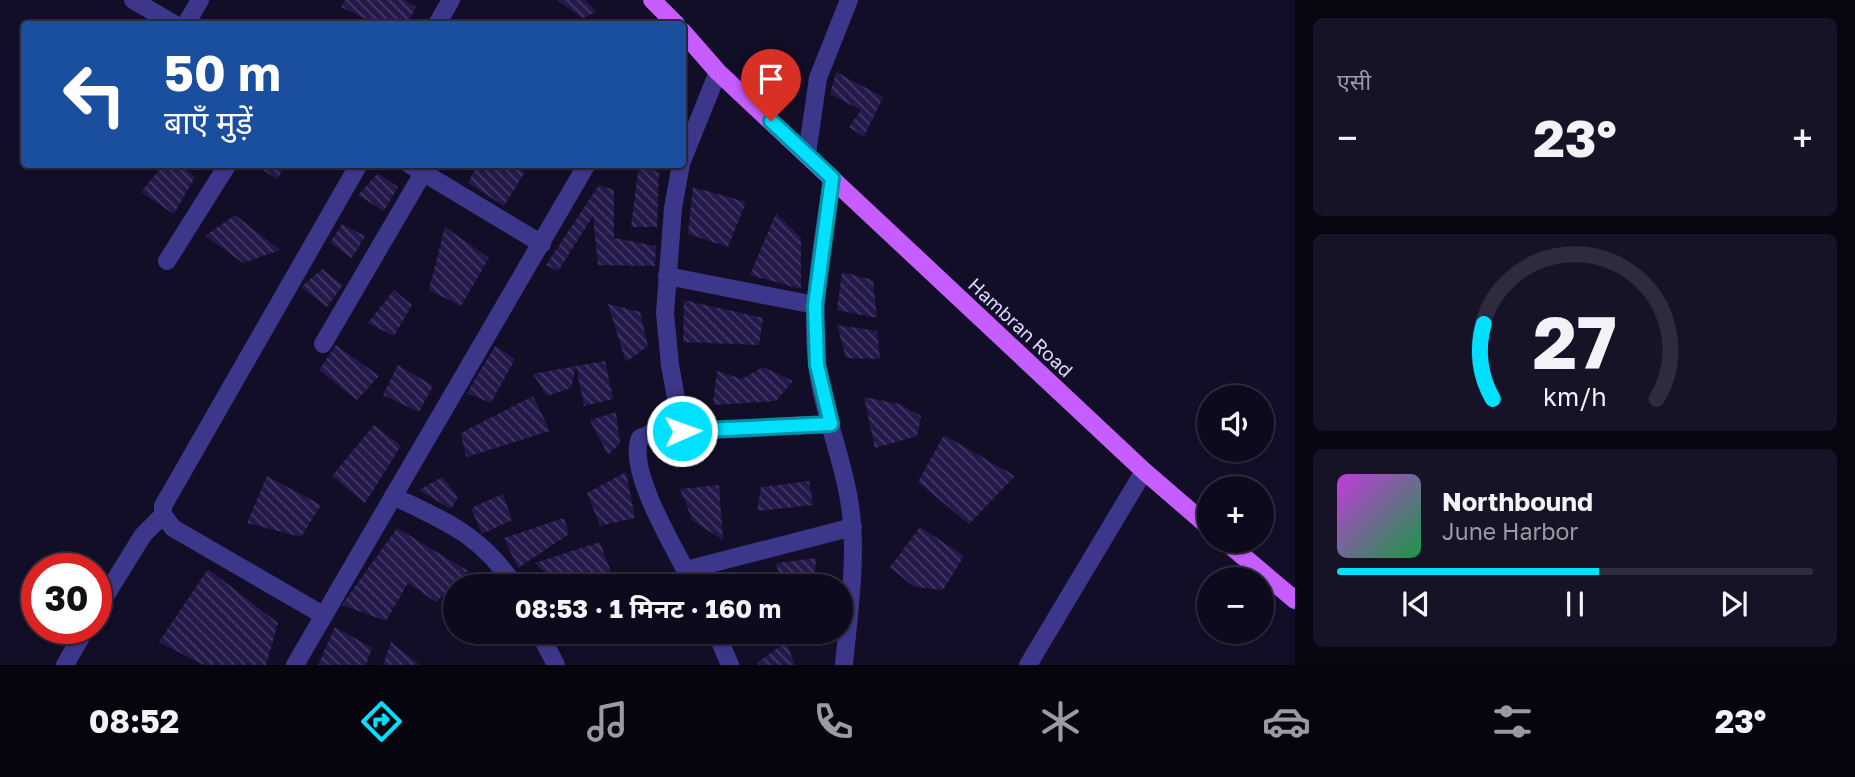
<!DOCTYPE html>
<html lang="hi">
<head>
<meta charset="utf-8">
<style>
  :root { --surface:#0e0a1e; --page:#171327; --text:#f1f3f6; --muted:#9b9aa4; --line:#2e2b3c; --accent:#02e0ff }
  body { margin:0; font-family:"Golos Text","Noto Sans Devanagari",sans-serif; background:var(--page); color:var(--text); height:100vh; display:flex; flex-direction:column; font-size:26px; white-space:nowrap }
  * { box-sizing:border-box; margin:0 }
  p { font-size:23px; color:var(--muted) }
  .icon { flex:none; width:38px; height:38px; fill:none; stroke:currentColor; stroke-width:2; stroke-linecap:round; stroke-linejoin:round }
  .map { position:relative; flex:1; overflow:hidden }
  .panel { display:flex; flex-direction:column; gap:18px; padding:18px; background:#080610; width:560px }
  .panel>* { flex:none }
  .hud { position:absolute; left:21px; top:21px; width:665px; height:147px; border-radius:7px; box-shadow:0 2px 5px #0004,0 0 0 2px var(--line); background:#1a4fa0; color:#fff; overflow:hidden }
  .fabs { position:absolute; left:1197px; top:385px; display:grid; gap:14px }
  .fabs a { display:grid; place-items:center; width:77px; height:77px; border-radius:50%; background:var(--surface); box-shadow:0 2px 5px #0004,0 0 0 2px var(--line); font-size:35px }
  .speed { position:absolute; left:21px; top:553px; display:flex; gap:14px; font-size:35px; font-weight:700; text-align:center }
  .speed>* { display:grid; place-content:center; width:91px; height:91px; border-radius:50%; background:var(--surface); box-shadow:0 2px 5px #0004,0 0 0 2px var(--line); line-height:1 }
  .speed .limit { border:10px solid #d22; background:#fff; color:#111 }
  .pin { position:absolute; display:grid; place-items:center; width:60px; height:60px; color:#fff; margin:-72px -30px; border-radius:50% 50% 50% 0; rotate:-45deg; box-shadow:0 0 7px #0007 }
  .pin .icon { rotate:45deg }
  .me { position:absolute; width:77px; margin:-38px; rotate:88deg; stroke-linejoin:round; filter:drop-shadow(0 0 5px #0008) }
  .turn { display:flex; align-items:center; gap:24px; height:147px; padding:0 28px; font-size:32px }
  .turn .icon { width:91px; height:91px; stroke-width:2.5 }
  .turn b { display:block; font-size:49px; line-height:60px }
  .big { font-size:52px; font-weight:700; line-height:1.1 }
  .panel .tile { flex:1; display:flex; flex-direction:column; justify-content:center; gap:10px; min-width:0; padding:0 24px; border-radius:10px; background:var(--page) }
  .panel .dial { align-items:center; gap:0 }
  .dial svg { height:182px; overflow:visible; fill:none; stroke:var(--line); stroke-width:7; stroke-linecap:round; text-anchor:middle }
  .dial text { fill:var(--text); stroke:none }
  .song { display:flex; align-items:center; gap:21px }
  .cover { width:84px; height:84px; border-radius:10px; background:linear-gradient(135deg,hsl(290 70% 55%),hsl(140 70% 35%)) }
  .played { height:7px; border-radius:4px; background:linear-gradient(90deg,var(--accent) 55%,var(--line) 55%) }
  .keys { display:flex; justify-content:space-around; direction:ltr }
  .heat { display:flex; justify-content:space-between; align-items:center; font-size:38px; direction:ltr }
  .trip { position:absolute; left:443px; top:574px; width:410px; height:70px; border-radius:35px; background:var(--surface); box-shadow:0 2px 5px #0004,0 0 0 2px var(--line); font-weight:700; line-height:70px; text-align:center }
  .dock { display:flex; height:112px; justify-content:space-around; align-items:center; background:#06040c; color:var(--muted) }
  .dock .icon { width:49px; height:49px }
  .dock .current { color:var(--accent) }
  .dock b { font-size:32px; color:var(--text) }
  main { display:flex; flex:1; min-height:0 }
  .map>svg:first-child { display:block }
  .building { fill:url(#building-back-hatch) }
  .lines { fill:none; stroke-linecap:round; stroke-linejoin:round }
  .minor { stroke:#3c378a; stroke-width:18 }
  .major { stroke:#c65dff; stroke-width:18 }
  .route-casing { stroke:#0192a6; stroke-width:18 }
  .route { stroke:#02e0ff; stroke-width:12 }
  .labels { text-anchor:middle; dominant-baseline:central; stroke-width:7; stroke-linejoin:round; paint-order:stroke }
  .street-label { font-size:19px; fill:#dbd6ff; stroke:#130e28 }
</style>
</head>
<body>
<main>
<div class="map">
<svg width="1295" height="665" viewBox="0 0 1295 665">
  <defs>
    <pattern id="building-back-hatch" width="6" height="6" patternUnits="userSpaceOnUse" patternTransform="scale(1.75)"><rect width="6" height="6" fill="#24194a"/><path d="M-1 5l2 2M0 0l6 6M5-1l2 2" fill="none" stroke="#433a65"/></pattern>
  </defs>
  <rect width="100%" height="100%" fill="#130e28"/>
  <g class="building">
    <path d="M345,0H404L416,7L407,24H377L341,7Z"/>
    <path d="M557,0H585L597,12L582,18Z"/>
    <path d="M836,72L883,97L864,137L849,127L861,110L830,94Z"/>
    <path d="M164,164H180L195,177L174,214L141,192Z"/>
    <path d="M253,164H287L277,179Z"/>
    <path d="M478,164H508L525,172L504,206L468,183Z"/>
    <path d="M639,164L659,173L657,227H631Z"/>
    <path d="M378,173L398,187L384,211L358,195Z"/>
    <path d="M599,185L614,190V238L656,246L655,266L598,265L593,216L558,271L546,265Z"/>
    <path d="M693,187L746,202L728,247L688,234Z"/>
    <path d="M776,213L801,238V289L750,275Z"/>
    <path d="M235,215L280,250L243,263L205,236Z"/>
    <path d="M342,224L365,236L352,258L330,243Z"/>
    <path d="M445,227L489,258L461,306L429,290Z"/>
    <path d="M322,269L343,285L327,307L301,287Z"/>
    <path d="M842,272L873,280L877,318L837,310Z"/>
    <path d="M394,290L412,305L394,336L368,323Z"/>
    <path d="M684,300L763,318L759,345L683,342Z"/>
    <path d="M608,304L640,312L648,346L626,362Z"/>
    <path d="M837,325L877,331L880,359L846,358Z"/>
    <path d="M336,345L379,376L357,400L319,370Z"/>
    <path d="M495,346L515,359L491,403L467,393Z"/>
    <path d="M605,361L613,399L584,406L576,366Z"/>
    <path d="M398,365L433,386L419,412L383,395Z"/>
    <path d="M576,366L571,388L547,396L533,374Z"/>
    <path d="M763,367L793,381L776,401L713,405L717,371L742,379Z"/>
    <path d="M533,396L550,431L466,457L461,433Z"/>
    <path d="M864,397L900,404L921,416L917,436L875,448Z"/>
    <path d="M616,412L620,443L608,455L590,420Z"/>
    <path d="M374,425L401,446L365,503L332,476Z"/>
    <path d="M944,435L1015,476L969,524L918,482Z"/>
    <path d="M626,472L635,518L600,526L587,493Z"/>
    <path d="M267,476L321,505L301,537L247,523Z"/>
    <path d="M442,477L458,497L451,509L419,490Z"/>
    <path d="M809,481L813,505L757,511L761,487Z"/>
    <path d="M719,485L723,540L693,521L680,489Z"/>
    <path d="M503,494L512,520L482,534L471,508Z"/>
    <path d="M564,518L569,534L518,568L504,538Z"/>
    <path d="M920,527L964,556L943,590L914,587L890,567Z"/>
    <path d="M397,528L468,571L436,602L408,583L386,621L342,605Z"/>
    <path d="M600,542L616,586H559L535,563Z"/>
    <path d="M816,558L814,586H782L776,563Z"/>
    <path d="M208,569L278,623L266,665H204L159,642Z"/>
    <path d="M761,572L767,586H727Z"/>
    <path d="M335,627L372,648L366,665H318Z"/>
    <path d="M391,642L420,665H383Z"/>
    <path d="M786,642L795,665H759L758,662Z"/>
  </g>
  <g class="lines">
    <g class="minor">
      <path d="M133,0L174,24"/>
      <path d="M186,24L200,0"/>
      <path d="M437,24L451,0"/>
      <path d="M807,154L818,78L849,0"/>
      <path d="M682,161L718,72"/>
      <path d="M409,164L542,244"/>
      <path d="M681,164L673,208L665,313L670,365L682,431"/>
      <path d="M832,178C824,239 810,302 817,364C822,408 840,451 848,494C859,550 849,609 844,665"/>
      <path d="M167,261L228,164"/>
      <path d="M667,276L815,305"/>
      <path d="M323,344L423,173"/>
      <path d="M393,496C448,523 480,534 515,586"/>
      <path d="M686,570L853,527"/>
      <path d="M694,586C678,554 626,471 640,438L653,433L831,424"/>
      <path d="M96,611L143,535L163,515"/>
      <path d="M323,615L173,528L163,515V506L359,164"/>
      <path d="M539,632L556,665"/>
      <path d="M716,632L730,665"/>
      <path d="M65,665L86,628"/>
      <path d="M295,665L587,164"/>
      <path d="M1028,665L1144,471"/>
    </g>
    <g class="major">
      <path d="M652,0L676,24"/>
      <path d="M682,31L718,72L1144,471L1209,527"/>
      <path d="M1225,541L1295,600"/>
    </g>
  </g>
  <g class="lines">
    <defs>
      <path id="route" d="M682,431L831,424L817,365L815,305L832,178L771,121"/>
    </defs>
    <use href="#route" class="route-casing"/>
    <use href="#route" class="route"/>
  </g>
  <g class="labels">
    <g class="street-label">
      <text transform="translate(1021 327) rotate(43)">Hambran Road</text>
    </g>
  </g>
</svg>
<div class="fabs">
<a><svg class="icon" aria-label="sound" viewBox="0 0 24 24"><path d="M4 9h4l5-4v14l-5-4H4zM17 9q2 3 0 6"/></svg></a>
<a>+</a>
<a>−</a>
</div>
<div class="speed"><div class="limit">30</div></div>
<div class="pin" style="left:771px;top:121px;background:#d93025"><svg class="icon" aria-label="arrive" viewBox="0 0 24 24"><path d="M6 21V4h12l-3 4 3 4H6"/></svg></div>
<svg class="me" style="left:682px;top:431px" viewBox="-20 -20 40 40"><circle r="17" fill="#02e0ff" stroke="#fff" stroke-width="3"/><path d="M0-11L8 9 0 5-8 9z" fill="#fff"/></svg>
<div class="trip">08:53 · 1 मिनट · 160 m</div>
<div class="hud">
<div class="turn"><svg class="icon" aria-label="left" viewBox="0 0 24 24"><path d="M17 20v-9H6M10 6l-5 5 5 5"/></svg><div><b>50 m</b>बाएँ मुड़ें</div></div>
</div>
</div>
<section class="panel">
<div class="tile"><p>एसी</p>
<div class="heat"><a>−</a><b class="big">23°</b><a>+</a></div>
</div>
<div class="tile dial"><svg viewBox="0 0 100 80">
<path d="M14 69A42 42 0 1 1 86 69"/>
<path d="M14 69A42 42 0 0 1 10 36" stroke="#02e0ff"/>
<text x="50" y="56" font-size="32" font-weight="700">27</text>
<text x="50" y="72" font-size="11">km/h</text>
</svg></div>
<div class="tile">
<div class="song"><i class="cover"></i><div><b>Northbound</b><p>June Harbor</p></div></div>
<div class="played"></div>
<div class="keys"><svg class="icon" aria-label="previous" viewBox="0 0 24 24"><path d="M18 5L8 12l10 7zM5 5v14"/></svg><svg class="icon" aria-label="pause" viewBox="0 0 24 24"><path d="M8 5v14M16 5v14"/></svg><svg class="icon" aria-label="next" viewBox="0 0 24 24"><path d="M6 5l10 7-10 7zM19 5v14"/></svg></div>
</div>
</section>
</main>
<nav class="dock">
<b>08:52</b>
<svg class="icon current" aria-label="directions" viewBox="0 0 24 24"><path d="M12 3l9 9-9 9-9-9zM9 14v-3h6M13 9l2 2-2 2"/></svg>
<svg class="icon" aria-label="music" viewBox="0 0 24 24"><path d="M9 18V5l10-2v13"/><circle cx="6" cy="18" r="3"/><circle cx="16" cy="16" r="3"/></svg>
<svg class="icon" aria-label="phone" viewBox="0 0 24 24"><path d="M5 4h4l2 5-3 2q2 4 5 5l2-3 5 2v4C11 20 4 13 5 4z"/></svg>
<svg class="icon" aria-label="climate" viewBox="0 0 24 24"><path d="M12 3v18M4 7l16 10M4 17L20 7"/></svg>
<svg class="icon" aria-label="car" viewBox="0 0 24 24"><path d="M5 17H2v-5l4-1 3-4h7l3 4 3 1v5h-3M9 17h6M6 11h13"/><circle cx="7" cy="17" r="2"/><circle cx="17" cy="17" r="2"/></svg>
<svg class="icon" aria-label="filters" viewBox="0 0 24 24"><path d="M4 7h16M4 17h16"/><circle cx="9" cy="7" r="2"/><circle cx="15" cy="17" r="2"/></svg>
<b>23°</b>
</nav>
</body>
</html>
